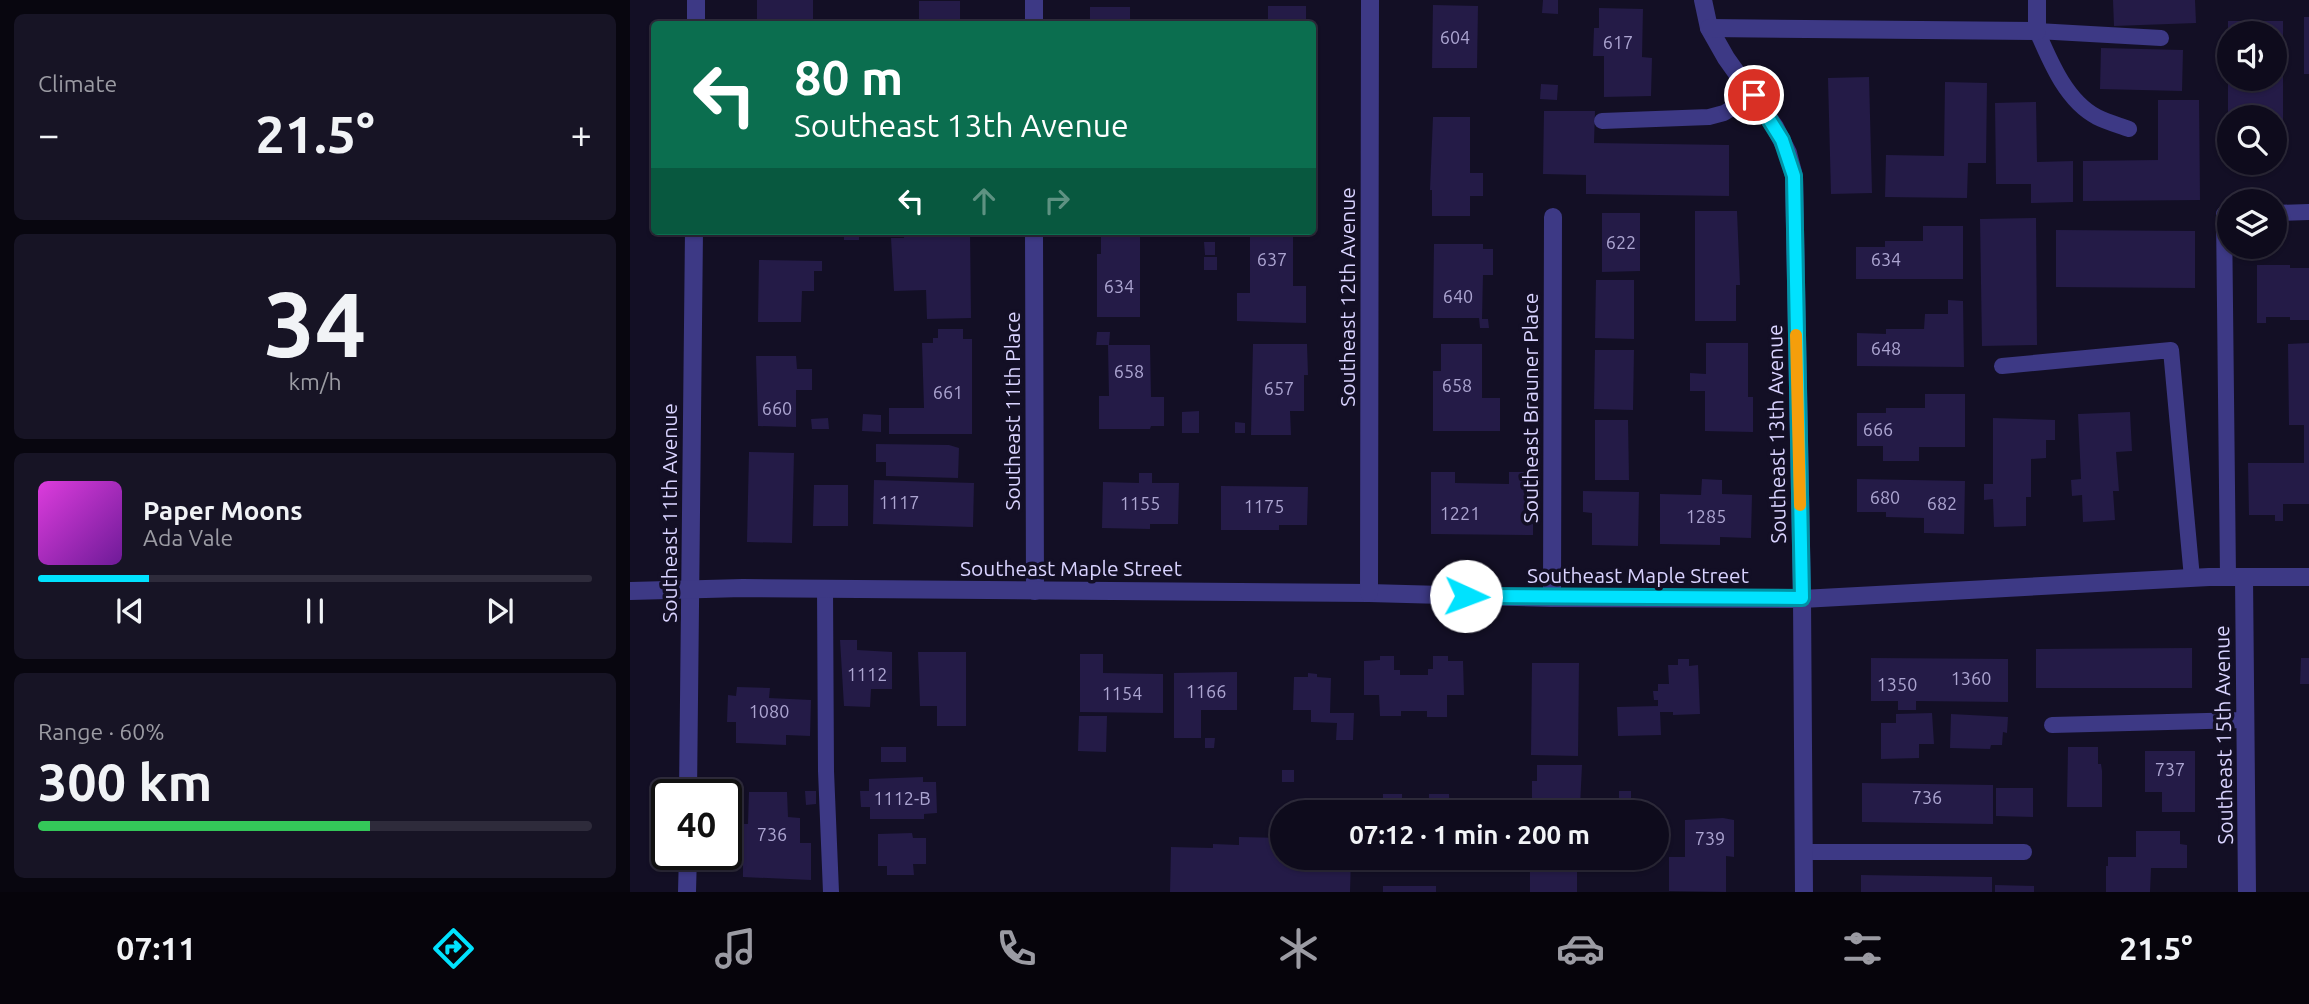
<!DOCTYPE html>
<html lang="en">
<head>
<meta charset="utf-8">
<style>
  :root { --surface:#0e0b1c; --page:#171425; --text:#f1f3f6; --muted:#9b9ba3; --line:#2e2b3b; --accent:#00e2fe }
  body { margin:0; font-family:Ubuntu,sans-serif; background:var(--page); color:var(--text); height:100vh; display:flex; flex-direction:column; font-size:26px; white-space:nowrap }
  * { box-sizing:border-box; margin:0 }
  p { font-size:23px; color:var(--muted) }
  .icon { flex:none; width:38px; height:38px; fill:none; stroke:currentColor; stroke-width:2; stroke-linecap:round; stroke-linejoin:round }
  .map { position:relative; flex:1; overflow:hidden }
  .details { display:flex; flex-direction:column; gap:14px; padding:14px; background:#08060f; width:630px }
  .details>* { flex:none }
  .top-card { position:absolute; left:21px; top:21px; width:665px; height:214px; border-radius:7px; box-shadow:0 2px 5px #0004,0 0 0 2px var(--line); background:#0b6e4f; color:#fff; overflow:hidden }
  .buttons { position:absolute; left:1587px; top:21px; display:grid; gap:14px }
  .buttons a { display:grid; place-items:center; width:70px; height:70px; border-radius:50%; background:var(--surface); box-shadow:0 2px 5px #0004,0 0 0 2px var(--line); font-size:35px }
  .speed { position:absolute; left:21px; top:779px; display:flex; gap:14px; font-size:35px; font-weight:700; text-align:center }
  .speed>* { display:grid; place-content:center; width:91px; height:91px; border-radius:50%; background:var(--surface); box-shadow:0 2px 5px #0004,0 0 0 2px var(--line); line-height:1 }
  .speed .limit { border:4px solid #111; border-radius:10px; background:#fff; color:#111 }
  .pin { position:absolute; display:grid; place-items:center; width:60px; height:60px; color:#fff; margin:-30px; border:4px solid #fff; border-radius:50%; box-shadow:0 2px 7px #0007 }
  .me { position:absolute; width:77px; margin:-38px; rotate:92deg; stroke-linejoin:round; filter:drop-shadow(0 0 5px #0008) }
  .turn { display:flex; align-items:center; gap:24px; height:147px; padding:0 28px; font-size:32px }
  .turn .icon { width:91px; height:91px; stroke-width:2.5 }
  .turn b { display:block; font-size:49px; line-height:60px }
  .lanes { display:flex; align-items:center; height:66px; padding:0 28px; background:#0003; justify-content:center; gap:35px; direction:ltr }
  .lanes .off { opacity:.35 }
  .big { font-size:52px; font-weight:700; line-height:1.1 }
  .details .card { flex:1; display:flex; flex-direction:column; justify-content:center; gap:10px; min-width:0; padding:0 24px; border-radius:10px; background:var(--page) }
  .details .dial { align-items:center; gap:0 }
  .dial b { font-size:91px; line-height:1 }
  .song { display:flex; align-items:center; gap:21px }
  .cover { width:84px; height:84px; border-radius:10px; background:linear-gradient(135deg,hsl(300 70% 55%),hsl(280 70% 35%)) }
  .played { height:7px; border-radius:4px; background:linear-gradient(90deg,var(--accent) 20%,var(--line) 20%) }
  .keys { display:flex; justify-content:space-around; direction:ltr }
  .heat { display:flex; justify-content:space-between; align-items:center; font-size:38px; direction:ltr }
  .charge { height:10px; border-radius:5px; background:linear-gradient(90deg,#34c759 60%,var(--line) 0) }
  .trip { position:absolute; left:640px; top:800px; width:399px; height:70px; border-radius:35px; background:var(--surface); box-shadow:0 2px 5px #0004,0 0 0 2px var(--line); font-weight:700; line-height:70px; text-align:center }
  .dock { display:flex; height:112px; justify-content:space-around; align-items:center; background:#06040b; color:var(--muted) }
  .dock .icon { width:49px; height:49px }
  .dock .selected { color:var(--accent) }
  .dock b { font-size:32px; color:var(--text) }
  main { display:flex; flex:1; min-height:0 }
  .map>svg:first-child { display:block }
  .building { fill:#241b47 }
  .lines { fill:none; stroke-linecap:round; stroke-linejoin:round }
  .path { stroke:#2eb8b1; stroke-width:4.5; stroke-dasharray:3.5 5; stroke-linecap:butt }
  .service { stroke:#3d3985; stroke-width:16 }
  .minor { stroke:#3d3985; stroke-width:18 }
  .tertiary { stroke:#3d3985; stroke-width:18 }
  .route-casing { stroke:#0093a5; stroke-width:18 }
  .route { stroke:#00e2fe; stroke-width:12 }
  .slow { stroke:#f59e0b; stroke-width:12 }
  .labels { text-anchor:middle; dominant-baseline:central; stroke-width:7; stroke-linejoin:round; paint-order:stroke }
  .number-label { font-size:18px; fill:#aca5d1 }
  .street-label { font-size:21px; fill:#d9d3ff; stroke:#130f25 }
</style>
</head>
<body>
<main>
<section class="details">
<div class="card"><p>Climate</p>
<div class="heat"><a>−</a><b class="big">21.5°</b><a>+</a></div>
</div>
<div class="card dial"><b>34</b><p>km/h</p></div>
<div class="card">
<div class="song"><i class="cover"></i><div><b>Paper Moons</b><p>Ada Vale</p></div></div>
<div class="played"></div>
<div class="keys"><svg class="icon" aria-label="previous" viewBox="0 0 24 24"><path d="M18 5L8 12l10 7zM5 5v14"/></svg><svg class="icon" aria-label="pause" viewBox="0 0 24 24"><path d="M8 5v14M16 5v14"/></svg><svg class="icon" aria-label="next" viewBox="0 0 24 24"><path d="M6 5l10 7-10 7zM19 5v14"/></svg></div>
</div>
<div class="card"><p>Range · 60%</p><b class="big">300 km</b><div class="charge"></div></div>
</section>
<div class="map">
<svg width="1679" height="892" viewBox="0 0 1679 892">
  <rect width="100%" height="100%" fill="#130f25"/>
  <g class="building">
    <rect x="127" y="0" width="56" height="20"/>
    <path d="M913,0H928V14L912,13Z"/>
    <path d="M1483,0H1565L1566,23L1484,26Z"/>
    <rect x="289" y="1" width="41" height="23"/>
    <path d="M803,5L848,6L847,68H802Z"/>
    <rect x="638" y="6" width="38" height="18"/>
    <rect x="460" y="7" width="40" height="17"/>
    <path d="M969,8L1013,9L1012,57L1022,58L1021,96L974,97V56H963L964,28H969Z"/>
    <rect x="1674" y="17" width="5" height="57"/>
    <path d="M1598,21H1653V146H1648V164H1645V117H1598V79H1645V33H1598Z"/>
    <path d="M1471,48L1553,50L1552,91L1470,89Z"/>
    <path d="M1239,77L1242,193L1201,194L1198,78Z"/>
    <path d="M1315,82L1357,83L1356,163H1338L1337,198L1255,197L1256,155L1314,156Z"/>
    <path d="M911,84L928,85L927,100L910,99Z"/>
    <path d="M1528,100H1569L1570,200L1453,201V161L1528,160Z"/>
    <path d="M1406,102L1407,162L1443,161V202L1401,203V184H1366L1365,103Z"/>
    <path d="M914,111H965L964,143L1099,145V196L956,194V175L913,174Z"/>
    <path d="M803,117H840V173H853V196H840V216H802V190H800Z"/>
    <path d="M1065,211H1107L1110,285H1106V321H1065Z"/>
    <path d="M972,213H1010V271L972,272Z"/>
    <path d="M1406,218L1407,345L1352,346L1350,219Z"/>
    <path d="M1293,226H1333V279H1226V247H1255V241H1293Z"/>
    <path d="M1426,230L1565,231V288L1426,287Z"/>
    <rect x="214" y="231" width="15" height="9"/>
    <path d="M274,231H340L341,318L297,319L296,290L264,291L261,238H274Z"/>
    <path d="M471,231H510V317H467V254H471Z"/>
    <path d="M620,231H663V286H676V323L607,321V293H620Z"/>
    <path d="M574,242H585V255H575Z"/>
    <path d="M804,244H853V249H863V275H853L852,319H858L859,328H850L849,318H803Z"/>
    <rect x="574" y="257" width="13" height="13"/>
    <path d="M129,260L192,261V271H184V291H172L171,322H128Z"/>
    <path d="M1627,265H1660V268H1679V320H1660V317H1636V323H1627Z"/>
    <path d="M966,280H1004V339L965,338Z"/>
    <path d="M1318,300L1333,301L1334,367L1227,366V333L1256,334V329H1294L1295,314H1318Z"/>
    <path d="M308,329H333V339H342V434H259V408H294L292,343H303V338H308Z"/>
    <path d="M467,332H480L479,345H466Z"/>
    <path d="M1076,343H1118V397H1123V432L1075,431V391H1060V373L1076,374Z"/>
    <path d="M1679,343V504H1653V521H1645V515H1619L1618,463H1674V425H1659L1658,344Z"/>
    <path d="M623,344H677L678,375H674V411H660L661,435H621Z"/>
    <path d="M811,344H852V398H870V431H803V371H811Z"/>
    <path d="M478,345H520L521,397H534V426H521L520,429H469V396H479Z"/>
    <path d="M965,350H1004L1003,410L964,409Z"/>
    <path d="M126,356H166L167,369H182V390H166V427L128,426Z"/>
    <path d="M1295,394H1335V447H1289V461H1253V446H1227V413H1256V408H1295Z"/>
    <path d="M569,411V433H552V412Z"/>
    <path d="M1500,412L1502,451L1486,452L1489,491H1483L1485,520L1453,522L1452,495L1442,496L1441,480L1451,479L1448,414Z"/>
    <path d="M233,414L251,415V432L232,431Z"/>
    <path d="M198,418L199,429H182L181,419Z"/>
    <path d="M1363,418L1425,420V440H1416V458L1401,459V497H1396V526L1364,527L1363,499L1354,500V484H1363Z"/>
    <path d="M965,420H998L999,480H965Z"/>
    <path d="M605,422L615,423V433H605Z"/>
    <path d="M246,444L319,445L329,448L328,478L256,476V462H246Z"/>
    <path d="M119,452L164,453L162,543L117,542Z"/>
    <path d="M801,472H825V483L879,484V472H903V535L801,534Z"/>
    <path d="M509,473H522V483H549L548,524H520V529L472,528L473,482L509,483Z"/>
    <path d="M1072,479L1092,480V494L1122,495L1121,538L1090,537V545L1030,544V494L1071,495Z"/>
    <path d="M1227,479L1335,481L1334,534L1294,533V518L1256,517V512H1227Z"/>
    <path d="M244,480L344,483L343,527L243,524Z"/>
    <path d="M184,485H218V526H183Z"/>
    <path d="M591,486L678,487L677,525H649V530H591Z"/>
    <path d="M953,491L1009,492L1008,546L962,545V513L953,512Z"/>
    <path d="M210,640H227V650L262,652V689H241L240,707L214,706Z"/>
    <path d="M1562,648V688H1406V649Z"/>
    <path d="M288,652H336V726H307V706H290Z"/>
    <path d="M450,654H473V673L533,674V713L450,712Z"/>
    <path d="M750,656H764V670H770V675H798V669H803V656H818V661H833L834,695H817V717H797V711H771V716H750L749,695H734V661L750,660Z"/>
    <path d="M1241,658L1378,659V702L1286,701V710H1268V701H1241Z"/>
    <path d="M1671,658H1679V684H1670Z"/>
    <path d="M1048,659H1059V666L1068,665L1070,714L1043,715V712H1030L1031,735L988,736L987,707L1028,706V700H1024L1023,691H1028V684H1039L1038,665H1048Z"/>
    <path d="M902,663H949L948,756L901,755Z"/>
    <path d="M607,672V710H571V738H544V673Z"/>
    <path d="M678,673L687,674V677L701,678L700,713H724L723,740H706L707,723L681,722V710H663L664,677H678Z"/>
    <path d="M107,687L140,688L139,698L181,700L180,736L156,735V745L106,743V722H97L98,695L106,696Z"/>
    <path d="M1302,713L1304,744H1289V758L1251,759V723H1266V714Z"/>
    <path d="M1321,714L1378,717L1377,733L1373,732L1372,745H1361L1360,749L1320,748Z"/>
    <path d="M449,716H477L476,752L448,751Z"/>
    <path d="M575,738H585L584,748H575Z"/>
    <rect x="251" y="747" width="25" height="15"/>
    <path d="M1438,747H1468V764H1471L1472,771V807H1437Z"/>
    <path d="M1515,751H1565V812H1532V792H1515Z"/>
    <path d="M907,765H952L950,807H925V801L902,800V781H907Z"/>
    <rect x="652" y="770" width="12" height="12"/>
    <path d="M293,777V782H306L307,813L294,814V819H240V807H231L230,791H239V779Z"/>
    <path d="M1232,783L1363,785V824L1232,822Z"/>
    <path d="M1366,788H1403V817L1366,816Z"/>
    <path d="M175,791H186V804L176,805Z"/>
    <rect x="989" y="791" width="12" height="11"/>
    <path d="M119,792H157L158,817L170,818V843H181V880L113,877V824H118Z"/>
    <path d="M753,794H772V800H799V794H819L820,812H753Z"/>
    <path d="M1093,818L1104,820V857L1096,856V892L1039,891V857H1055V820Z"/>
    <path d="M1506,831H1550V844L1557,845V868H1521L1520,892H1476V866H1478V857H1506Z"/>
    <path d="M282,833L283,838H296V864H283L284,875H257V866H248V834Z"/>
    <path d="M609,837L653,838V858H721L720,892H540L541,847L583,848V844L609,845Z"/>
    <rect x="900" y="858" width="47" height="34"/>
    <path d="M1231,875L1362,877V892H1231Z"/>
    <path d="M1365,885L1404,886V892H1365Z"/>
    <rect x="753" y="886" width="53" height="6"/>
  </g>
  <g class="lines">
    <path class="path" d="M752,860H844"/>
    <g class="service">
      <path d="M972,121L1079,117L1094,113L1124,95"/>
      <path d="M1499,129C1488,125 1477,122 1467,117C1436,101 1420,61 1407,31L1531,38"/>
      <path d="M1645,213L1679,212"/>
      <path d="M1372,366L1541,350L1562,578"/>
      <path d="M1598,577L1594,214H1600"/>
      <path d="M195,588L196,771L201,892"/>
      <path d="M1422,725L1615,720"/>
      <path d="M1174,852H1394"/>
    </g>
    <g class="minor">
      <path d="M404,0V24"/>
      <path d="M1073,0L1079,28L1096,58L1145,127L1158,153L1164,176L1172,599"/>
      <path d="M66,24V0"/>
      <path d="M1079,28L1407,31V0"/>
      <path d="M404,231L405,591"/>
      <path d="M1614,577L1617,892"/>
      <path d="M922,598L923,217"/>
      <path d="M58,794L64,231"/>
      <path d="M57,892L58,854"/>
    </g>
    <g class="tertiary">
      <path d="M0,591L113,588L739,593L922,598L1172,599L1579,577H1679"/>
      <path d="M739,593L740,0"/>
      <path d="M1172,599L1174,892"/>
    </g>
  </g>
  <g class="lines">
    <defs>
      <path id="route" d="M836,596L1172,598L1164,176L1152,140L1124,95"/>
    </defs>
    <use href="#route" class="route-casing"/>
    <use href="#route" class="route"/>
    <path class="slow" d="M1166,335L1170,505"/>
  </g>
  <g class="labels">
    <g class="number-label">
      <text x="825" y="37">604</text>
      <text x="988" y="42">617</text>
      <text x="991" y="242">622</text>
      <text x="642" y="259">637</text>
      <text x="1256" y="259">634</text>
      <text x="489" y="286">634</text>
      <text x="828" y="296">640</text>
      <text x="1256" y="348">648</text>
      <text x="499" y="371">658</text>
      <text x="827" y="385">658</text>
      <text x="649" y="388">657</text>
      <text x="318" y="392">661</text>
      <text x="147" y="408">660</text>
      <text x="1248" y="429">666</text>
      <text x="1255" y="497">680</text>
      <text x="269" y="502">1117</text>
      <text x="510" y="503">1155</text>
      <text x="1312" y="503">682</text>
      <text x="634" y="506">1175</text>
      <text x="830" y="513">1221</text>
      <text x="1076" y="516">1285</text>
      <text x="237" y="674">1112</text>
      <text x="1341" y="678">1360</text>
      <text x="1267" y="684">1350</text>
      <text x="576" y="691">1166</text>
      <text x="492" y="693">1154</text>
      <text x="139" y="711">1080</text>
      <text x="1540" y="769">737</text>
      <text x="1297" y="797">736</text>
      <text x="272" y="798">1112-B</text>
      <text x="142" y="834">736</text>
      <text x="1080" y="838">739</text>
    </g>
    <g class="street-label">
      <text transform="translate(717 297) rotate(-90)">Southeast 12th Avenue</text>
      <text transform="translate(900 408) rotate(-90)">Southeast Brauner Place</text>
      <text transform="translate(382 411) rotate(-90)">Southeast 11th Place</text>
      <text transform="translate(1146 434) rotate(-91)">Southeast 13th Avenue</text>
      <text transform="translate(39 513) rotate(-90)">Southeast 11th Avenue</text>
      <text x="441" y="568">Southeast Maple Street</text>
      <text x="1008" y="575">Southeast Maple Street</text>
      <text transform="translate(1593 735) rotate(-91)">Southeast 15th Avenue</text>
    </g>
  </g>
</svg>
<div class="buttons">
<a><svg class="icon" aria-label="sound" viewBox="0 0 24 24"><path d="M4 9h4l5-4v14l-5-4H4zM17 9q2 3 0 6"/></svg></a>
<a><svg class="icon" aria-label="search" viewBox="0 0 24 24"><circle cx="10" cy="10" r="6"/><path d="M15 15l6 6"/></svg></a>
<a><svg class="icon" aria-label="layers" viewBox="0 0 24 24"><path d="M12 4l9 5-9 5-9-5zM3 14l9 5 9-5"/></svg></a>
</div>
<div class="speed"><div class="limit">40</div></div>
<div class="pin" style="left:1124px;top:95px;background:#d93025"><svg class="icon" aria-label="arrive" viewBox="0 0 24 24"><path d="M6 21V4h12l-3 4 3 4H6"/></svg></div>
<svg class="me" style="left:836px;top:596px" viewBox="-20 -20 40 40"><circle r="19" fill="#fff"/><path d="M0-13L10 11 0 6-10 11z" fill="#00e2fe"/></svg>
<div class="trip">07:12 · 1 min · 200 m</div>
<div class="top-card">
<div class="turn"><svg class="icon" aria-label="left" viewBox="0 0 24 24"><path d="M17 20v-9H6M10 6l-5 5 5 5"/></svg><div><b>80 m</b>Southeast 13th Avenue</div></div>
<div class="lanes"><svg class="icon" aria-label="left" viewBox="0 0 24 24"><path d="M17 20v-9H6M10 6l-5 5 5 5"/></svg><svg class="icon off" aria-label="ahead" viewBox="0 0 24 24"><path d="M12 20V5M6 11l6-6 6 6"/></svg><svg class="icon off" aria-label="right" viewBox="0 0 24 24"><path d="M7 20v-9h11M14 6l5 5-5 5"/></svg></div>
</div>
</div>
</main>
<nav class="dock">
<b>07:11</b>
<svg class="icon selected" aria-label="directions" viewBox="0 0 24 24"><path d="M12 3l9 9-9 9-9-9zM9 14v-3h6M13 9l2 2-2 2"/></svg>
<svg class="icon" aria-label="music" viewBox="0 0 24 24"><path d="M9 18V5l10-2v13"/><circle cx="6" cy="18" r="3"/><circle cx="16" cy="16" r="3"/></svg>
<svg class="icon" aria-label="phone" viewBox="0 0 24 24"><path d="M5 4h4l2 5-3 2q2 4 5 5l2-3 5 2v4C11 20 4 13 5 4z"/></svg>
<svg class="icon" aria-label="climate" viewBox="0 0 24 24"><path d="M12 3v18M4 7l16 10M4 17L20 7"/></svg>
<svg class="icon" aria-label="car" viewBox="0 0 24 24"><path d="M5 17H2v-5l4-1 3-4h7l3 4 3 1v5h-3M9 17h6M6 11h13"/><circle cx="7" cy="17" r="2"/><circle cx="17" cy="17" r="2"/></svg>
<svg class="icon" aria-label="filters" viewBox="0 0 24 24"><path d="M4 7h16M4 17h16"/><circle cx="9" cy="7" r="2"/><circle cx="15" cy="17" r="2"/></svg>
<b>21.5°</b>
</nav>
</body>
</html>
